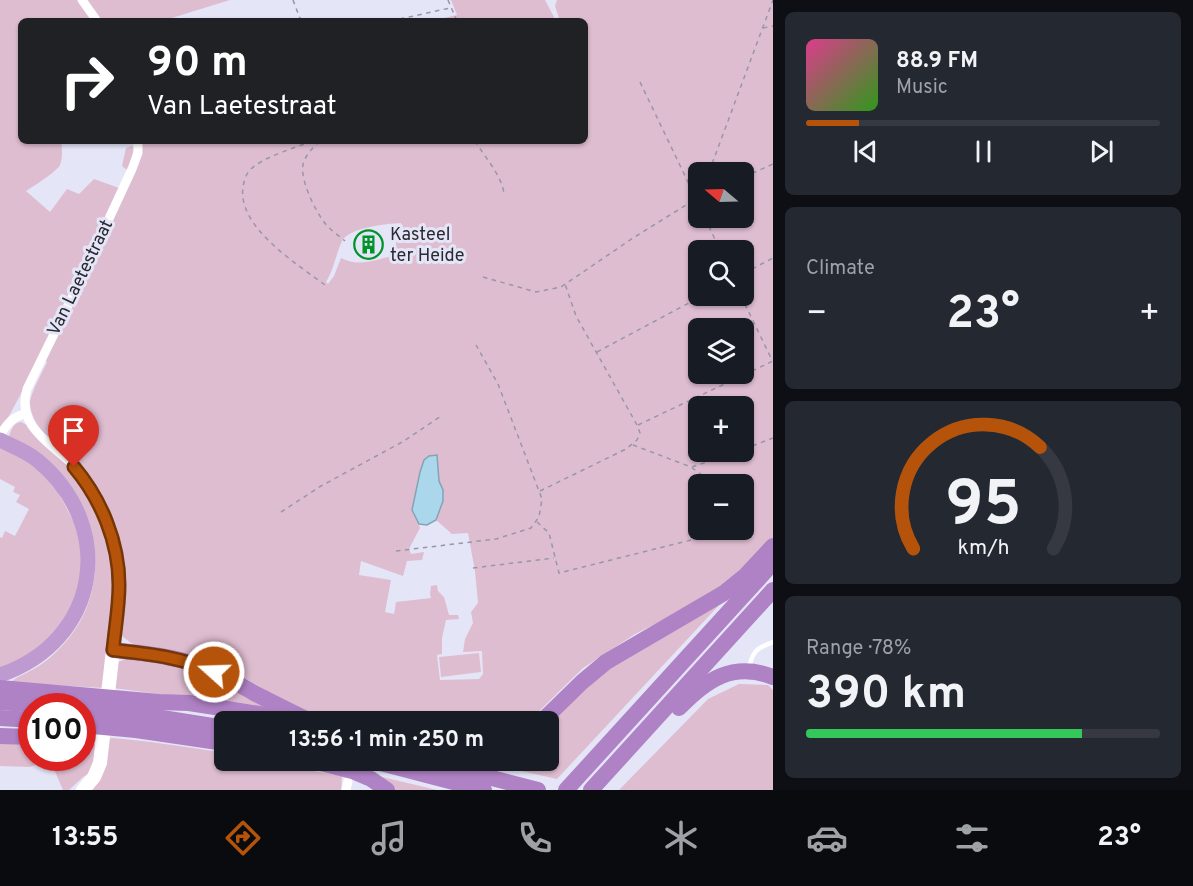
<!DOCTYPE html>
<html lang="en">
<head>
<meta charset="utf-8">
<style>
  :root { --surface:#171b24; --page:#242831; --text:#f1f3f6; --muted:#9ea1a6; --line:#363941; --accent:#b45309 }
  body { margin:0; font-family:Overpass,sans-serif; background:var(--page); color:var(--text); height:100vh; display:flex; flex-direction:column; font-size:22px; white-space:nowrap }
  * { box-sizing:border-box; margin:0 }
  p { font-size:20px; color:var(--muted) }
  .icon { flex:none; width:33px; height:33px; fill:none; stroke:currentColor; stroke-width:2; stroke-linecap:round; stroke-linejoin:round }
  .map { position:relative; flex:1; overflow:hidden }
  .side { display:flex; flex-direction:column; gap:12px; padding:12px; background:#0d0f14; width:420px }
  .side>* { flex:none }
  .hud { position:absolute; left:18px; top:18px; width:570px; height:126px; border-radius:9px; box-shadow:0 2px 4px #0004; background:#202124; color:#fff; overflow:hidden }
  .needle { width:39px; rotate:289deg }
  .controls { position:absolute; left:688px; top:162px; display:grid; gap:12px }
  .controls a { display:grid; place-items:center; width:66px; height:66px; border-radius:9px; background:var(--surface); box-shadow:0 2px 4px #0004; font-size:30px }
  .speed { position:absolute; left:18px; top:693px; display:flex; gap:12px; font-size:30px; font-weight:700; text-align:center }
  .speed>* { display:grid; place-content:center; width:78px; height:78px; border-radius:50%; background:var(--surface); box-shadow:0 2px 4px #0004; line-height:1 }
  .speed .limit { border:9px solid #d22; background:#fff; color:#111 }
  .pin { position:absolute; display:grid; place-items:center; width:51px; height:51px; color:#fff; margin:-62px -26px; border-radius:50% 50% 50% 0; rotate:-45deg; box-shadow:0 0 6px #0007 }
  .pin .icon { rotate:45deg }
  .me { position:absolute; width:66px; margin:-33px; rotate:290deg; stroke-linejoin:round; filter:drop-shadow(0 0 4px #0008) }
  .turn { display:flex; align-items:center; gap:21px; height:126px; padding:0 30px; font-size:27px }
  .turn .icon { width:78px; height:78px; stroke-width:2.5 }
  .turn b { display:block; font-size:42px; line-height:51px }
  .big { font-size:45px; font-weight:700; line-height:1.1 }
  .side .tile { flex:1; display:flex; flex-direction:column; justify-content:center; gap:9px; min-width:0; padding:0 21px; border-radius:9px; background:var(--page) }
  .side .dial { align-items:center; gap:0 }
  .dial svg { height:156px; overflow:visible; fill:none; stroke:var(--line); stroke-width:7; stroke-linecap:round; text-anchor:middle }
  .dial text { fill:var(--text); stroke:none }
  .song { display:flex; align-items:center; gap:18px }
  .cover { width:72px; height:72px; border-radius:9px; background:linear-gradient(135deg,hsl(330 70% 55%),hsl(110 70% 35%)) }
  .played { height:6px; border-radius:3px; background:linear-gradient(90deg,var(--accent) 15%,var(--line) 15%) }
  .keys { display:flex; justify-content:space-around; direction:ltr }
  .heat { display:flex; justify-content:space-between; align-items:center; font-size:33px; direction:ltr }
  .charge { height:9px; border-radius:4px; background:linear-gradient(90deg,#34c759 78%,var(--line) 0) }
  .trip { position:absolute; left:214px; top:711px; width:345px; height:60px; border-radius:9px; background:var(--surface); box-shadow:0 2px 4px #0004; font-weight:700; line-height:60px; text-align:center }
  .dock { display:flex; height:96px; justify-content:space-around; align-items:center; background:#090b0e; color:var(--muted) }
  .dock .icon { width:42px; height:42px }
  .dock .active { color:var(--accent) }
  .dock b { font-size:27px; color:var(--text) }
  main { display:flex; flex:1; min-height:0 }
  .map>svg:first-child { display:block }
  .green { fill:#dfbdd1; fill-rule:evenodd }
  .water { fill:#abd7ed; stroke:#84a3b4; stroke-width:1.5 }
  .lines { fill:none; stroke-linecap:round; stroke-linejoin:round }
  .path { stroke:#9797a5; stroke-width:1.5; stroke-dasharray:4.5 4.5; stroke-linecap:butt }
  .service { stroke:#fff; stroke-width:4.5 }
  .minor { stroke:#fff; stroke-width:9 }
  .secondary { stroke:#fff; stroke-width:14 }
  .trunk { stroke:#bf9ad0; stroke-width:15 }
  .motorway { stroke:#af81c5; stroke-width:16 }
  .route-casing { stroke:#753606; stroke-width:15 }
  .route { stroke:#b45309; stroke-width:10 }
  .labels { text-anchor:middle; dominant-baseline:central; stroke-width:6; stroke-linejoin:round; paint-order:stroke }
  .poi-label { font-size:18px; fill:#292930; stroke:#e5e5f8; text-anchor:start }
  .street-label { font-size:18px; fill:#292930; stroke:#e5e5f8 }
</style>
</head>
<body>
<main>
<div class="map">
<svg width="773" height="790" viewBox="0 0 773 790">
  <rect width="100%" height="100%" fill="#e5e5f8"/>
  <g class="green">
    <path d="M0,0H78L94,21H21V141H61C62,148 63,158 60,165C56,172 34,186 26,191L50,212L67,189L79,194L94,179L119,188L127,170L122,166L126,148L131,146L134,147L130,164L142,141H585V21H560L555,6L557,0H773V541L710,597L635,634L583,668L529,721H331L307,713L221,665L176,652L140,646L131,643L122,636C120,624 123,612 125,600C126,585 123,555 119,540C112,514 97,482 79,463C60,444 33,433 30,404C29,396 43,371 47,362L40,358C26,383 14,408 0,432ZM699,172H744V218H699ZM401,223L403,232L396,243L393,256C374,260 359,267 341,258L334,276L328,284L326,282C334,269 336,254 342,241C350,227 386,224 401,223ZM699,250H744V296H699ZM699,328H744V374H699ZM699,406H744V452H699ZM424,460C433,472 446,485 443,501C442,507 438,514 436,520L452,534L468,533L475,571L478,603L471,612L473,623L465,639L463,652L482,651L483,674L479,679L440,680L437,655L442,654V638L446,620L459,619L458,615H449L444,597L438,591L437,585L431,586L430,594L431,598L396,602L394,614L385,612L391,580L359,575L361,561L403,576L407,561L422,560L424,552L411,554L409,549L420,528L412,509L420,472ZM699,484H744V530H699Z"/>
    <path d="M86,0H230L162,21H102Z"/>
    <path d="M451,0H545L556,21H431L457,15Z"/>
    <path d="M21,422L27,425L70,468L82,483L95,506L106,532L112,555L115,585L104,688L10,683C16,677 23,675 30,671C40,666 51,658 59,649C109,601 106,519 58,470C44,456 26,447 9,436C12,429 13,423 21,422Z"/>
    <path d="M0,448L17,453L51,479L82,537L81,588L53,640L0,672V537L2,538L5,531L15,536L29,509L16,502L20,495L13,492L15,487L0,479Z"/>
    <path d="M722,602L557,779L485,763L493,761L549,760V723L612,665Z"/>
    <path d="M479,653L481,672L441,677L439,657Z"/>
    <path d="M131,657L193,669L271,709L113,688L118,662Z"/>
    <path d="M739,684L768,685L773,690V790H619L708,699Z"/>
    <path d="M112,738C150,741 187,747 225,753V760L263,761L302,769L342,776L341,790H89L107,739Z"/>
    <path d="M83,742L84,744H99L91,772L83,777L69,790H63L50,760L30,767L0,766V743L31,744L32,758H82Z"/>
    <path d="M378,776L437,790H394Z"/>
  </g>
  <path class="water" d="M437,455L439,481L443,490V501L436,520L427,525L419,524L412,510L420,472L424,460L429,456Z"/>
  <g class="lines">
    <g class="path">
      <path d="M293,0L301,21"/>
      <path d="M448,0L457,21"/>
      <path d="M391,21L450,8"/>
      <path d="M763,28L773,26"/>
      <path d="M640,82L699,205"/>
      <path d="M312,141C293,149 264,156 250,170C246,174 244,181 243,187C237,227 297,264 325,285"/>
      <path d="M319,141C313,148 305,155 303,165C300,180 315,210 324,222C330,230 338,235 345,241"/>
      <path d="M475,141C484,156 504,178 504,196"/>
      <path d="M709,172L773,0"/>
      <path d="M744,177L773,164"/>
      <path d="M705,218L720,250"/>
      <path d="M744,273L773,258"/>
      <path d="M483,277L536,292L561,287L633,238L699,197"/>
      <path d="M741,296L772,360"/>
      <path d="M597,352L702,296"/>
      <path d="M638,425L773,361"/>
      <path d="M633,445L691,467L714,484"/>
      <path d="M744,449L773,438"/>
      <path d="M692,467L736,452"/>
      <path d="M540,491L626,449L637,440L640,433L637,425L576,316L565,284"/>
      <path d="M281,512L321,486L404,441L441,416"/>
      <path d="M537,522L549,533L559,573L731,530"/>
      <path d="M396,551L496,539L531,528L539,517L542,499L539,491L498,384L476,345"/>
      <path d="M473,568L554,558"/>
    </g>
    <path class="service" d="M749,669C752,651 757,648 773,642"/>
    <g class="minor">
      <path d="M82,0L97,21"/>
      <path d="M0,435C7,424 13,416 26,414"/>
      <path d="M113,650C119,598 124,563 103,513C96,497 86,479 74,466C51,443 16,427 27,389L81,279L132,169L138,153V141"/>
      <path d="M346,790L348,781"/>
    </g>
    <path class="secondary" d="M83,790L94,777L100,763L113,650"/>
    <path class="trunk" d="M0,440C12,446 26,451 37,460C118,526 100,641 0,675"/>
    <g class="motorway">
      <path d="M113,650C142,653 172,656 200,666C219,672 237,683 254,693C274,703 293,713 313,722"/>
      <path d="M0,688L159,702L189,703L272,716L297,722"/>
      <path d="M0,702L50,706"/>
      <path d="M679,708C706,680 733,661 773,677"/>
      <path d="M82,709L162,718L225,728"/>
      <path d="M0,718L32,720"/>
      <path d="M541,722L582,682L606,662L724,593L745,576L773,546"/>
      <path d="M82,725L136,730L225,743"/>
      <path d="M0,736L32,737"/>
      <path d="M309,760L352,771L371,779L387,790"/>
      <path d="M369,760L484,790"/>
      <path d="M423,760L538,790"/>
      <path d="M566,790L773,563"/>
      <path d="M591,790L773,590"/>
    </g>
  </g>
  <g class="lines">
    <defs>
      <path id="route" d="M74,467C101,499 119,542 119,585C119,607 115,628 113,650C148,654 182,657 214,672"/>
    </defs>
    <use href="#route" class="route-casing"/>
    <use href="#route" class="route"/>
  </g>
  <defs>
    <symbol id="building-ring" viewBox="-11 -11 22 22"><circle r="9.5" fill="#e5e5f8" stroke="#009329" stroke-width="1.5"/><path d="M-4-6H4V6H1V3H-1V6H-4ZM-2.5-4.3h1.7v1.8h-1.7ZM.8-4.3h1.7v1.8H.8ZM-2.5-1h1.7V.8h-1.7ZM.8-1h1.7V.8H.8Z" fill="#009329"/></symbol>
  </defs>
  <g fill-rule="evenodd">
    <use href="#building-ring" x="352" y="228" width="33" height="33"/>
  </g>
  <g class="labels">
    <g class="poi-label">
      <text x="390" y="235">Kasteel<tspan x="390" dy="21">ter Heide</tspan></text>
    </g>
    <g class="street-label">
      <text transform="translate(81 278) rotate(-64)">Van Laetestraat</text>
    </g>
  </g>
</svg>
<div class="controls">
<a><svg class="needle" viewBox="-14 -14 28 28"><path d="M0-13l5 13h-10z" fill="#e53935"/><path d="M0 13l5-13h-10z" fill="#9ea1a6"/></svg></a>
<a><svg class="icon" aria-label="search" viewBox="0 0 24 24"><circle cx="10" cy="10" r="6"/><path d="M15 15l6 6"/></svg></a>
<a><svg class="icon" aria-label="layers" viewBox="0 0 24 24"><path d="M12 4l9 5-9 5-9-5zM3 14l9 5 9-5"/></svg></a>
<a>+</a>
<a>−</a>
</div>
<div class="speed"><div class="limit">100</div></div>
<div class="pin" style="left:74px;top:467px;background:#d93025"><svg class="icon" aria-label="arrive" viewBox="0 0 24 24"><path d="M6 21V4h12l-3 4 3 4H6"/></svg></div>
<svg class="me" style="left:214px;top:672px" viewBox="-20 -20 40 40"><circle r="17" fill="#b45309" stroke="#fff" stroke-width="3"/><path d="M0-11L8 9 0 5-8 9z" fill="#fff"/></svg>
<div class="trip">13:56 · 1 min · 250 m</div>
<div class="hud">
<div class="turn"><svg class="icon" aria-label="right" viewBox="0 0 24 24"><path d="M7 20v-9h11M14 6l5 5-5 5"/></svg><div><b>90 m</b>Van Laetestraat</div></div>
</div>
</div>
<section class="side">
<div class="tile">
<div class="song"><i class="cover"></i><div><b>88.9 FM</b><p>Music</p></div></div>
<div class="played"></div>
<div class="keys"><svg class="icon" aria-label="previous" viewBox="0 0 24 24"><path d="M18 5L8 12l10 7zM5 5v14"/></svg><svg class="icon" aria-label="pause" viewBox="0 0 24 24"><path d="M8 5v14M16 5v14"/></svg><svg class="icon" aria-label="next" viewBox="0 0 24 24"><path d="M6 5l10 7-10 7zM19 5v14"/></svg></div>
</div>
<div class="tile"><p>Climate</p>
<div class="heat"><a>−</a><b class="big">23°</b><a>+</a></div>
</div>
<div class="tile dial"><svg viewBox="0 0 100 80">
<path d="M14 69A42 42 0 1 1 86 69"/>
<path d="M14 69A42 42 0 0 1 79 17" stroke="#b45309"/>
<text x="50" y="56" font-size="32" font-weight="700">95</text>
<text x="50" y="72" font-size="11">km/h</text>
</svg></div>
<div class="tile"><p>Range · 78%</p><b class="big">390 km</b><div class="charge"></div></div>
</section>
</main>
<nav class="dock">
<b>13:55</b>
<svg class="icon active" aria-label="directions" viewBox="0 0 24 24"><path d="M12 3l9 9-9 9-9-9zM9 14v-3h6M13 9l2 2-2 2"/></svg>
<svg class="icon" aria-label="music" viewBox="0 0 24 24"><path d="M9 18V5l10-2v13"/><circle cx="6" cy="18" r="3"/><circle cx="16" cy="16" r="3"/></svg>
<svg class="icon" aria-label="phone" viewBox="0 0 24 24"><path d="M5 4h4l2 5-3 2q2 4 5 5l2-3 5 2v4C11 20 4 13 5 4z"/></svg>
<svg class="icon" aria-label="climate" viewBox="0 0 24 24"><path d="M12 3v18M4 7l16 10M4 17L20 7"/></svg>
<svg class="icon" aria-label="car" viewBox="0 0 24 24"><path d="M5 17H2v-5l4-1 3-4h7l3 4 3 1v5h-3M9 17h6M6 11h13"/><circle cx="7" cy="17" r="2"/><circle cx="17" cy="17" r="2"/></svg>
<svg class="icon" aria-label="filters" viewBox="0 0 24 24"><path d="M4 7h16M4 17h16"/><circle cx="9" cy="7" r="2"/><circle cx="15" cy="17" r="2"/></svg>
<b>23°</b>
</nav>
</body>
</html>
